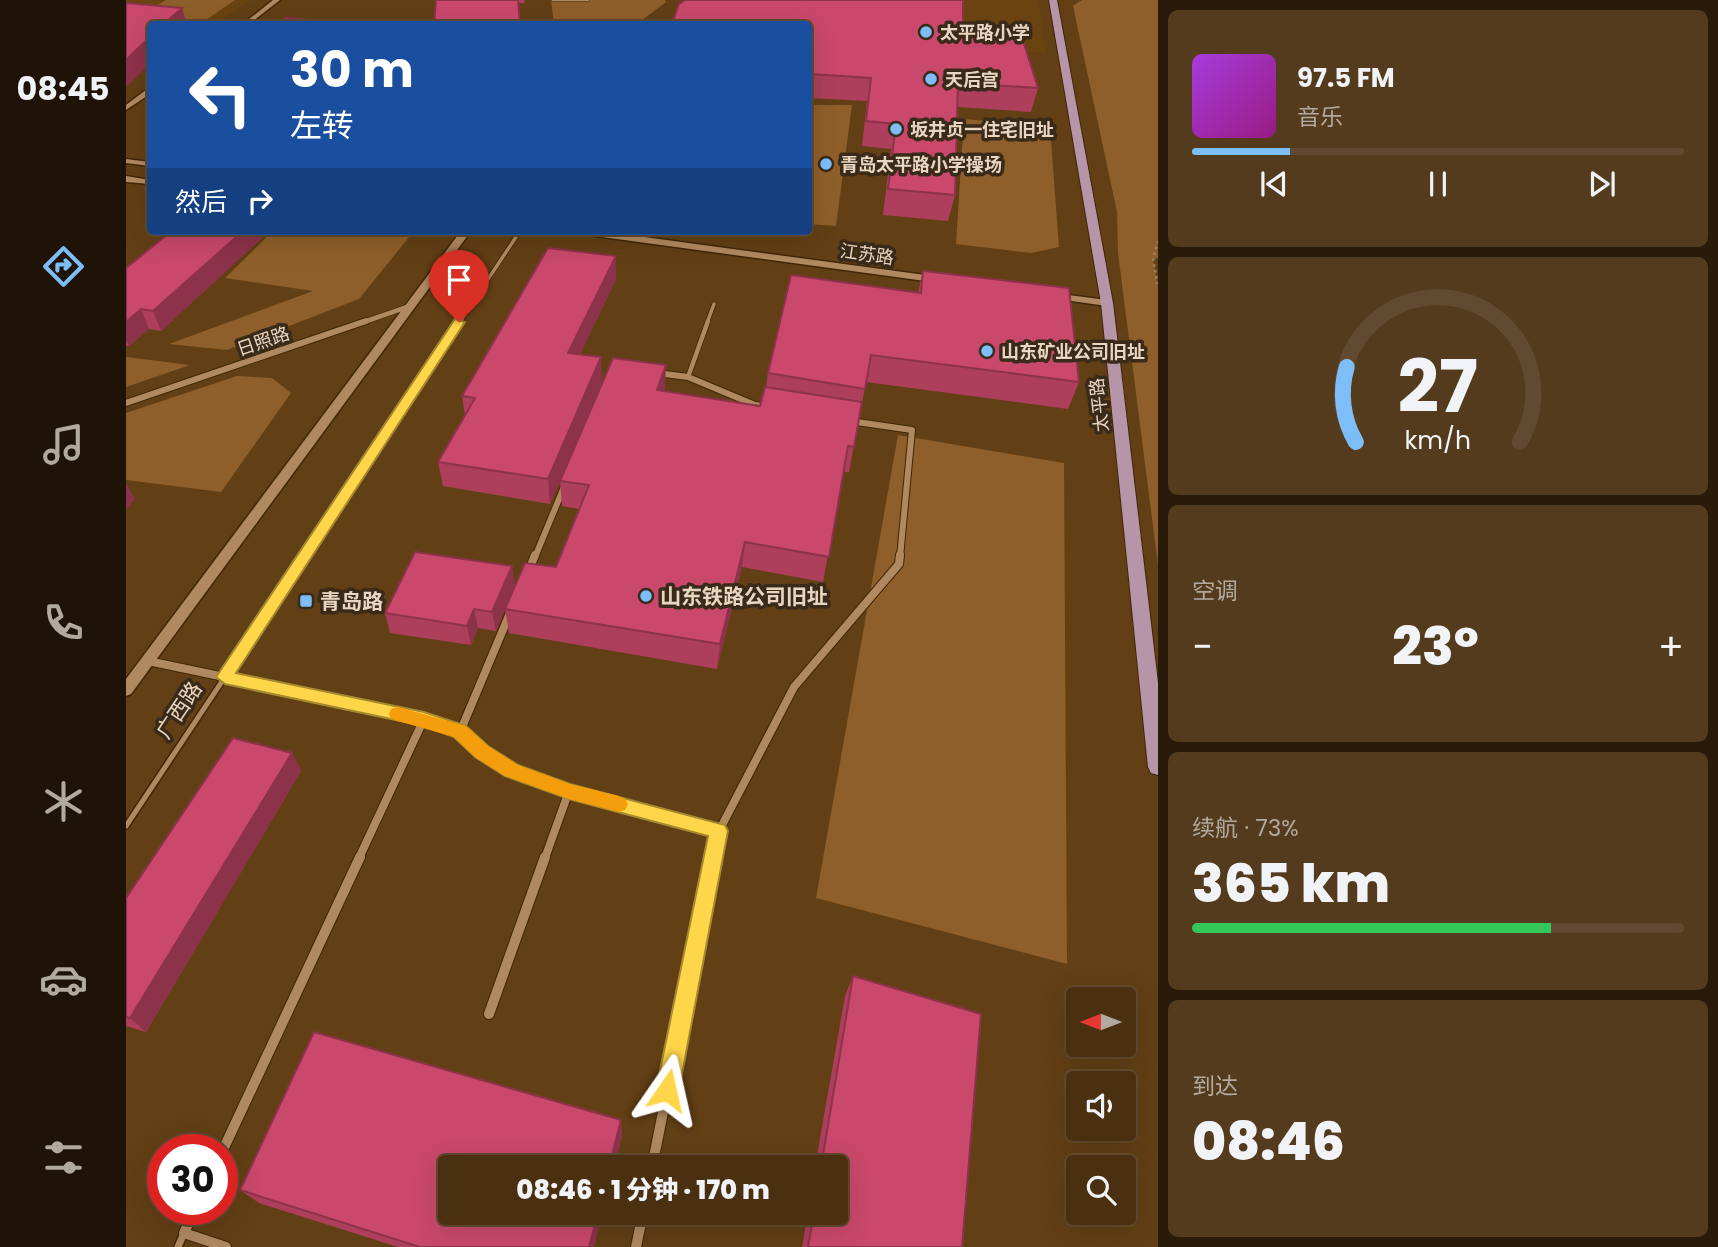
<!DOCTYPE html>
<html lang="zh">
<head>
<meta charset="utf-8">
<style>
  :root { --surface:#4a2f10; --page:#543b1e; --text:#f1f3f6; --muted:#b2a99f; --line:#614a30; --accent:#7dbef9 }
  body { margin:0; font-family:Poppins,"Noto Sans SC",sans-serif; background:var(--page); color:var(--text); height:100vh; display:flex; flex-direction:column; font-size:26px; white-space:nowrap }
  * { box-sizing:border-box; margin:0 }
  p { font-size:23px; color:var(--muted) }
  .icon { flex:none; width:38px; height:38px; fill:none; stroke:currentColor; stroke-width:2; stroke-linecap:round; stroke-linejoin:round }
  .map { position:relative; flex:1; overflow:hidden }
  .panel { display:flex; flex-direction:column; gap:10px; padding:10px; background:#291a09; width:560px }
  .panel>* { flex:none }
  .banner { position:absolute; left:21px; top:21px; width:665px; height:214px; border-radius:7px; box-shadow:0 7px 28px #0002,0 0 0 2px var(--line); background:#1a4fa0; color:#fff; overflow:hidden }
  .needle { width:46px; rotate:270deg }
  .controls { position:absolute; left:940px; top:987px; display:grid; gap:14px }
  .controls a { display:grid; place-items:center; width:70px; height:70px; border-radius:7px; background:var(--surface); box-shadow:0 7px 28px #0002,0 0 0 2px var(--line); font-size:35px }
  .speed { position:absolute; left:21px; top:1134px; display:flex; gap:14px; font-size:35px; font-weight:700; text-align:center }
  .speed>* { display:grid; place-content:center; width:91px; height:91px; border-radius:50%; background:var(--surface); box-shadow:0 7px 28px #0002,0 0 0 2px var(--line); line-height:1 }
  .speed .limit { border:10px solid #d22; background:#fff; color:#111 }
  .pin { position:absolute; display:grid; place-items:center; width:60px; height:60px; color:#fff; margin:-72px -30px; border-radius:50% 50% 50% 0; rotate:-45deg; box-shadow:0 0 7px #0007 }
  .pin .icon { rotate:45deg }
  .me { position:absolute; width:77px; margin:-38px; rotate:11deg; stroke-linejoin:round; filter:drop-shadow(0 0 5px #0008) }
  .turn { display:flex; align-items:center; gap:24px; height:147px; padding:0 28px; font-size:32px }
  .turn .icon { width:91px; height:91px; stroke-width:2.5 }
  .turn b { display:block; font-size:49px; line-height:60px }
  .then { display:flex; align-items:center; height:66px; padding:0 28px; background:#0003; gap:14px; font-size:26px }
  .big { font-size:52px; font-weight:800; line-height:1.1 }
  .panel .widget { flex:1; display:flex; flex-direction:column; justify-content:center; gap:10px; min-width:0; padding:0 24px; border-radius:10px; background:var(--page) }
  .panel .dial { align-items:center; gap:0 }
  .dial svg { height:182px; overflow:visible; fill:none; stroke:var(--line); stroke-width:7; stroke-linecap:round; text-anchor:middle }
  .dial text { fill:var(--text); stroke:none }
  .song { display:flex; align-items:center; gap:21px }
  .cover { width:84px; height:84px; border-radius:10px; background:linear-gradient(135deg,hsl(280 70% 55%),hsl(310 70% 35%)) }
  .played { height:7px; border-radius:4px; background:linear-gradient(90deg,var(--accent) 20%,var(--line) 20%) }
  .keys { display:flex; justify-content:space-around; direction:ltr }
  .heat { display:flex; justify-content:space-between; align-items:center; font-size:38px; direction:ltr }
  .charge { height:10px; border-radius:5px; background:linear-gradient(90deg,#34c759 73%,var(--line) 0) }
  .trip { position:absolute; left:312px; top:1155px; width:410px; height:70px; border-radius:7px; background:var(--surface); box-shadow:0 7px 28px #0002,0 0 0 2px var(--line); font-weight:800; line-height:70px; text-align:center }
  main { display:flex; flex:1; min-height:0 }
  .menu { display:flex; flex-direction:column; width:126px; justify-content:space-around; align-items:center; background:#1e1306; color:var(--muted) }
  .menu .icon { width:49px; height:49px }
  .menu .active { color:var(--accent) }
  .menu b { font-size:32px; color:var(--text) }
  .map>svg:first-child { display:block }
  .built { fill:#6b4310 }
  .green { fill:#8e5f2a }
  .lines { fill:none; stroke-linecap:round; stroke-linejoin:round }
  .lane-far4-casing { stroke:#412707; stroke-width:3.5 }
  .lane-far3-casing { stroke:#412707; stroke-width:5 }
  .lane-far2-casing { stroke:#412707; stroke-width:6 }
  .lane-far1-casing { stroke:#412707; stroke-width:8 }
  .lane-casing { stroke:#412707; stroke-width:10 }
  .street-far3-casing { stroke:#412707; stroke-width:6 }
  .street-far2-casing { stroke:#412707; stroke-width:8 }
  .street-far1-casing { stroke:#412707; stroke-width:10 }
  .street-casing { stroke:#412707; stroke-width:12 }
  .secondary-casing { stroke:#412707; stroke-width:3 }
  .primary-casing { stroke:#412707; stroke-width:2 }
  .path { stroke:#9e8160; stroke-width:2.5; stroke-dasharray:2.5 3.5; stroke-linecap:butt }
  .lane-far4 { stroke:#b08960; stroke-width:2.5 }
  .lane-far3 { stroke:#b08960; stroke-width:3.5 }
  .lane-far2 { stroke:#b08960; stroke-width:4.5 }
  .lane-far1 { stroke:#b08960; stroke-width:5 }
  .lane { stroke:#b08960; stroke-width:7 }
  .street-far3 { stroke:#b08960; stroke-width:4.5 }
  .street-far2 { stroke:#b08960; stroke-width:6 }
  .street-far1 { stroke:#b08960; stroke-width:8 }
  .street { stroke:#b08960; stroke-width:10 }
  .secondary { fill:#b08960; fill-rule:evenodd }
  .primary { fill:#b795a9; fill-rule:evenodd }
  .wall { fill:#ad3e5c }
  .shaded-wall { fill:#8d324b }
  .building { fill:#c9486b; stroke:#8d324b; stroke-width:2 }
  .route { fill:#ffd54a; stroke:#a68a30; stroke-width:2 }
  .slow { fill:#f59e0b }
  .poi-dot { fill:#7dbef9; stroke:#3a2a19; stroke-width:2.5 }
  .labels { text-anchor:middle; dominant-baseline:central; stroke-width:7; stroke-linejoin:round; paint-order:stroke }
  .far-poi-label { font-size:18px; font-weight:bold; fill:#ead5c0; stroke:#3a2a19; text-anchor:start }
  .far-street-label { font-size:18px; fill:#ead5c0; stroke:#3a2a19 }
  .poi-label { font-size:21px; font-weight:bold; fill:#ead5c0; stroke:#3a2a19; text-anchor:start }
  .street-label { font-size:21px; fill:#ead5c0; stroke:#3a2a19 }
</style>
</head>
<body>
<main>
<nav class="menu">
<b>08:45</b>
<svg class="icon active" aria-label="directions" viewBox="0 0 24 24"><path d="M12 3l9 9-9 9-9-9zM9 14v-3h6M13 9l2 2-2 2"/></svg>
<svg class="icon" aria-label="music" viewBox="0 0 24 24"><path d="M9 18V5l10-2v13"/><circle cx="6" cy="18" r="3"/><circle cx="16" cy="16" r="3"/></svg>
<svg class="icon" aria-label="phone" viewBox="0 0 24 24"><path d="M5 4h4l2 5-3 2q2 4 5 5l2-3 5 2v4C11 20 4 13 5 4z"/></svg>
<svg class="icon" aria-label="climate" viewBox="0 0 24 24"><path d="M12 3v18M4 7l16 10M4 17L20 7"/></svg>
<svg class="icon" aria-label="car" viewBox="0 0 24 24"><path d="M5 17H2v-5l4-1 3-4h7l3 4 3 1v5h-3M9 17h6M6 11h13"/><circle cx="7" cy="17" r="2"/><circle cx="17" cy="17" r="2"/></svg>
<svg class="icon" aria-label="filters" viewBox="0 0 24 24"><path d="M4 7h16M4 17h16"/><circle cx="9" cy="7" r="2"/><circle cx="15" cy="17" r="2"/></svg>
</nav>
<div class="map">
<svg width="1032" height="1247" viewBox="0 0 1032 1247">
  <rect width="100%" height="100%" fill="#623f15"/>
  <g class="built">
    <path d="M0,0H124L89,24L0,26Z"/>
    <path d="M620,0H912L920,53L683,39L682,24H567Z"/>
  </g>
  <g class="green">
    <path d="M40,0H109L74,24L4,22Z"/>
    <path d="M425,0H539L540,2L511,24H428Z"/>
    <path d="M956,0H1032V258L1027,259L1032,287V565L992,253L991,212L947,6Z"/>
    <path d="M683,105H726L710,226L683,224Z"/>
    <path d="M838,119L924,127L933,247L905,253L830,244Z"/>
    <path d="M147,231H288L233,299L101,350L43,344L187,291L99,278Z"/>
    <path d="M0,357L64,365L0,387Z"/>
    <path d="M111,376L146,378L165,393L95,492L0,480V413Z"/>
    <path d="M772,435L938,463L941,964L690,898Z"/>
  </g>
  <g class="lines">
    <defs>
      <path id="lane-far4" d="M427,0H462"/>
      <g id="lane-far3">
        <path d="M333,323L394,231"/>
        <path d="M581,323L588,304"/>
      </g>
      <g id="lane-far2">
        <path d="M562,377L582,321"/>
        <path d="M178,557L334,321"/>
      </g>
      <path id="lane-far1" d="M0,826L180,555"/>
      <path id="lane" d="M52,1247L58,1233"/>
      <path id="street-far3" d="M235,323L284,306"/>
      <g id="street-far2">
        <path d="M531,373L562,377L629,405L643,407"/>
        <path d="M0,403L240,321"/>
        <path d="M724,421L786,430L774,557"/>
        <path d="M409,557L438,487"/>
      </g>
      <g id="street-far1">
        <path d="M403,570L409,555"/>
        <path d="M22,661L298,719L334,732L355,751L386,770L443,791L593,831L588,858"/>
        <path d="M334,732L384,613"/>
        <path d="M593,831L668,687L773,564L774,555"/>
        <path d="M233,858L298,719"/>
        <path d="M419,858L443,791"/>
      </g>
      <g id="street">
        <path d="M363,1014L419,857"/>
        <path d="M96,1152L234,857"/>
        <path d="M526,1167L588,857"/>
        <path d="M69,1209L58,1233L100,1247"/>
        <path d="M510,1247L517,1213"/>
      </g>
      <g id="secondary">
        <path d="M147,0H154L123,24H117Z"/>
        <path d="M21,89H24V94L0,110V105Z"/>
        <path d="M0,159L24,162V166L0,163Z"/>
        <path d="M0,176L24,180V184L0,182Z"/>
        <path d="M335,231H345L5,694L0,696V679Z"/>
        <path d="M449,231H474L814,277L819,280L814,283L454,234Z"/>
        <path d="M927,293L981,300L986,303L981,306L924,298L922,296Z"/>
      </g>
      <path id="primary" d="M923,0H931L987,303L1032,683V775L1025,773L1022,767L975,303Z"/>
    </defs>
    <use href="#lane-far4" class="lane-far4-casing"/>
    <use href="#lane-far3" class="lane-far3-casing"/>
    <use href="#lane-far2" class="lane-far2-casing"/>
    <use href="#lane-far1" class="lane-far1-casing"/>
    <use href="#lane" class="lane-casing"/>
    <use href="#street-far3" class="street-far3-casing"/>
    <use href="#street-far2" class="street-far2-casing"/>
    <use href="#street-far1" class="street-far1-casing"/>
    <use href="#street" class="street-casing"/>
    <use href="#secondary" class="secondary-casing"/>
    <use href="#primary" class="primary-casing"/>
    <path class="path" d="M1032,241L1027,258L1032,287"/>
    <use href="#lane-far4" class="lane-far4"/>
    <use href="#lane-far3" class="lane-far3"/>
    <use href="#lane-far2" class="lane-far2"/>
    <use href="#lane-far1" class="lane-far1"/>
    <use href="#lane" class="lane"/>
    <use href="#street-far3" class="street-far3"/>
    <use href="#street-far2" class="street-far2"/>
    <use href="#street-far1" class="street-far1"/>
    <use href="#street" class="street"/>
    <use href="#secondary" class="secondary"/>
    <use href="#primary" class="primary"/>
  </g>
  <g class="wall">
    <path d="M310,0H398L399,3H392Z"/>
    <path d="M558,0H837V28L912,88L905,112L831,107L829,195L822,221L757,215L765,149L736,146L741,101L682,98V24Z"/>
    <path d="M46,231H138L139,235L35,331L23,329L3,346H0V268Z"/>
    <path d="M797,271L953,382L942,409L740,382L723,472H717L697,582L616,567L591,669L383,633L379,609L370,631L352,628L345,645L264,633L259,613L389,586L430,567L453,509L436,506L434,481L424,504L317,486L312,462L339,416L336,396L490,279L454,354L476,382L448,448L539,391L634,406L640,387L642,373L792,293Z"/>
    <path d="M166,753L175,771L20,1032L0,1026V898Z"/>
    <path d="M727,976L836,1247H676L682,1213H709V1167H689L719,996Z"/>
    <path d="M495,1120L496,1136L488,1167H324L468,1247H272L133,1203L114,1190Z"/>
  </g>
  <g class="shaded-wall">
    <path d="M56,8L61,24H38Z"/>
    <path d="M24,37V64L0,87V60Z"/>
    <path d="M117,231H138L139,235L35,331L27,311Z"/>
    <path d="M490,256V279L443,377L442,353Z"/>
    <path d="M15,309L23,329L3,346L0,340V322Z"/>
    <path d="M475,357L476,382L424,504L422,479Z"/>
    <path d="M540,365L539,390L530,415L531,390Z"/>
    <path d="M0,483L9,499L0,510Z"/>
    <path d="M619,542L616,567L591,669L594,644Z"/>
    <path d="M386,566L389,586L370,631L366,612Z"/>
    <path d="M348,609L352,628L345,645L341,626Z"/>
    <path d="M166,753L175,771L20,1032L4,1018Z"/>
    <path d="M495,1120L496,1136L488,1167H483Z"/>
    <path d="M472,1213H477L468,1247H463Z"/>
  </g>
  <g class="building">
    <path d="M310,0H392L394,24H308Z"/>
    <path d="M559,0H837V28L894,31L912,88L832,83L829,195L762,189L770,124L740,121L745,78L685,74L686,66H682V24H546L553,4Z"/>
    <path d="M0,3L56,8L38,24H24V37L0,60Z"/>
    <path d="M159,18L242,24H150Z"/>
    <path d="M46,231H117L27,311L15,309L0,322V268Z"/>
    <path d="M422,248L490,256L442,353L475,357L422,479L312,462L349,398L336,396Z"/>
    <path d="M797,271L943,288L953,382L745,355L739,389L642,373L665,275L795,293Z"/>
    <path d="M487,358L540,365L531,390L634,406L639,387L736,402L728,447L722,446L703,557L619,542L594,644L379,609L399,563L430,567L463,485L434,481Z"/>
    <path d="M289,552L386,566L366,612L348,609L341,626L259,613Z"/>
    <path d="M107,738L166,753L4,1018L0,1017V898Z"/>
    <path d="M727,976L855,1014L836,1247H682L688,1213H709V1167H695Z"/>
    <path d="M188,1032L495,1120L483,1167H324V1213H472L463,1247H294L114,1190Z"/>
  </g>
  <path class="route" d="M329,319L339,322L110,673L298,712L340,726L362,746L392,765L444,784L599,825L602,831L553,1090L549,1098L541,1101L533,1098L530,1090L582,836L443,799L379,776L349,757L328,737L298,726L99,684L90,677Z"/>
  <path class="slow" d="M272,707L340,726L362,746L392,765L444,784L493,796L499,799L502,804L499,810L493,812L443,799L379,776L349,757L328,737L265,719L263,714L265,709Z"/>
  <g class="poi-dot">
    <circle cx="800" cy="32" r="7"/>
    <circle cx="805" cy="79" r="7"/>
    <circle cx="770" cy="129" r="7"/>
    <circle cx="700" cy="164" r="7"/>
    <circle cx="861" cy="351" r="7"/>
    <circle cx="520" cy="596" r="7"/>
    <rect x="173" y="594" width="14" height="14" rx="3.5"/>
  </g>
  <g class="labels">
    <g class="far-poi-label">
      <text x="814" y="32">太平路小学</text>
      <text x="819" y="79">天后宫</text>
      <text x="784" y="129">坂井贞一住宅旧址</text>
      <text x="714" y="164">青岛太平路小学操场</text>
      <text x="875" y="351">山东矿业公司旧址</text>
    </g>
    <g class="far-street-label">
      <text transform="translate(741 254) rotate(8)">江苏路</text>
      <text transform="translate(137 341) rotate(-19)">日照路</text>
      <text transform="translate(973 405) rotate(-96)">太平路</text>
    </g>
    <g class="poi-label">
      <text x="534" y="596">山东铁路公司旧址</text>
      <text x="194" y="601">青岛路</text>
    </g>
    <g class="street-label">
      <text transform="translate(53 710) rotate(-56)">广西路</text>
    </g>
  </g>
</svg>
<div class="controls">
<a><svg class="needle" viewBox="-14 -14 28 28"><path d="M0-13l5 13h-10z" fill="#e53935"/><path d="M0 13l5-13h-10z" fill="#b2a99f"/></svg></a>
<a><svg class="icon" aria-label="sound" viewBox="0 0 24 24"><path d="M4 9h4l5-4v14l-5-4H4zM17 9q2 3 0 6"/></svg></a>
<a><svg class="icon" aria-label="search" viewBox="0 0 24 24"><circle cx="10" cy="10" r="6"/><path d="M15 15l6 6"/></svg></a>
</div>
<div class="speed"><div class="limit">30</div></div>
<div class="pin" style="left:333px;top:322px;background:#d93025"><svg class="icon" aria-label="arrive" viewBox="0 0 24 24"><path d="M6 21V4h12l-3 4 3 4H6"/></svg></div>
<svg class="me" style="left:541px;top:1090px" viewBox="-20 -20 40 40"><path d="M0-17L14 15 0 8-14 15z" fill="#ffd54a" stroke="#fff" stroke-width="4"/></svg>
<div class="trip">08:46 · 1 分钟 · 170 m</div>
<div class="banner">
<div class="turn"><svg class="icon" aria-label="left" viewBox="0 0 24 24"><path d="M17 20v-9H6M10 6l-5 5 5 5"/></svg><div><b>30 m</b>左转</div></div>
<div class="then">然后<svg class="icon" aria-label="right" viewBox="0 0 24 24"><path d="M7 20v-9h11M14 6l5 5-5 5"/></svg></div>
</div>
</div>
<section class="panel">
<div class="widget">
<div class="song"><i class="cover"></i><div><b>97.5 FM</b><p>音乐</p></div></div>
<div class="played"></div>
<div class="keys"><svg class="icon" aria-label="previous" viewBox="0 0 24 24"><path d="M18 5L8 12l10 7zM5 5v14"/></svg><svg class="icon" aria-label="pause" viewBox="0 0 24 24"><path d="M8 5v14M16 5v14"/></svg><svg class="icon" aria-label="next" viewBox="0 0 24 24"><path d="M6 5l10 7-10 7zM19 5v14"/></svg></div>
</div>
<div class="widget dial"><svg viewBox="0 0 100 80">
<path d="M14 69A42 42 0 1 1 86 69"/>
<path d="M14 69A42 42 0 0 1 10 36" stroke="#7dbef9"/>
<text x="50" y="56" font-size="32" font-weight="700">27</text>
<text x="50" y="72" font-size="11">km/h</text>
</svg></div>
<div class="widget"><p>空调</p>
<div class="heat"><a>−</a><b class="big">23°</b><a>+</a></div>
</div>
<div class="widget"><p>续航 · 73%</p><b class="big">365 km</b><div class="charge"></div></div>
<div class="widget"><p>到达</p><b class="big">08:46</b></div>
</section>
</main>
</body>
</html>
